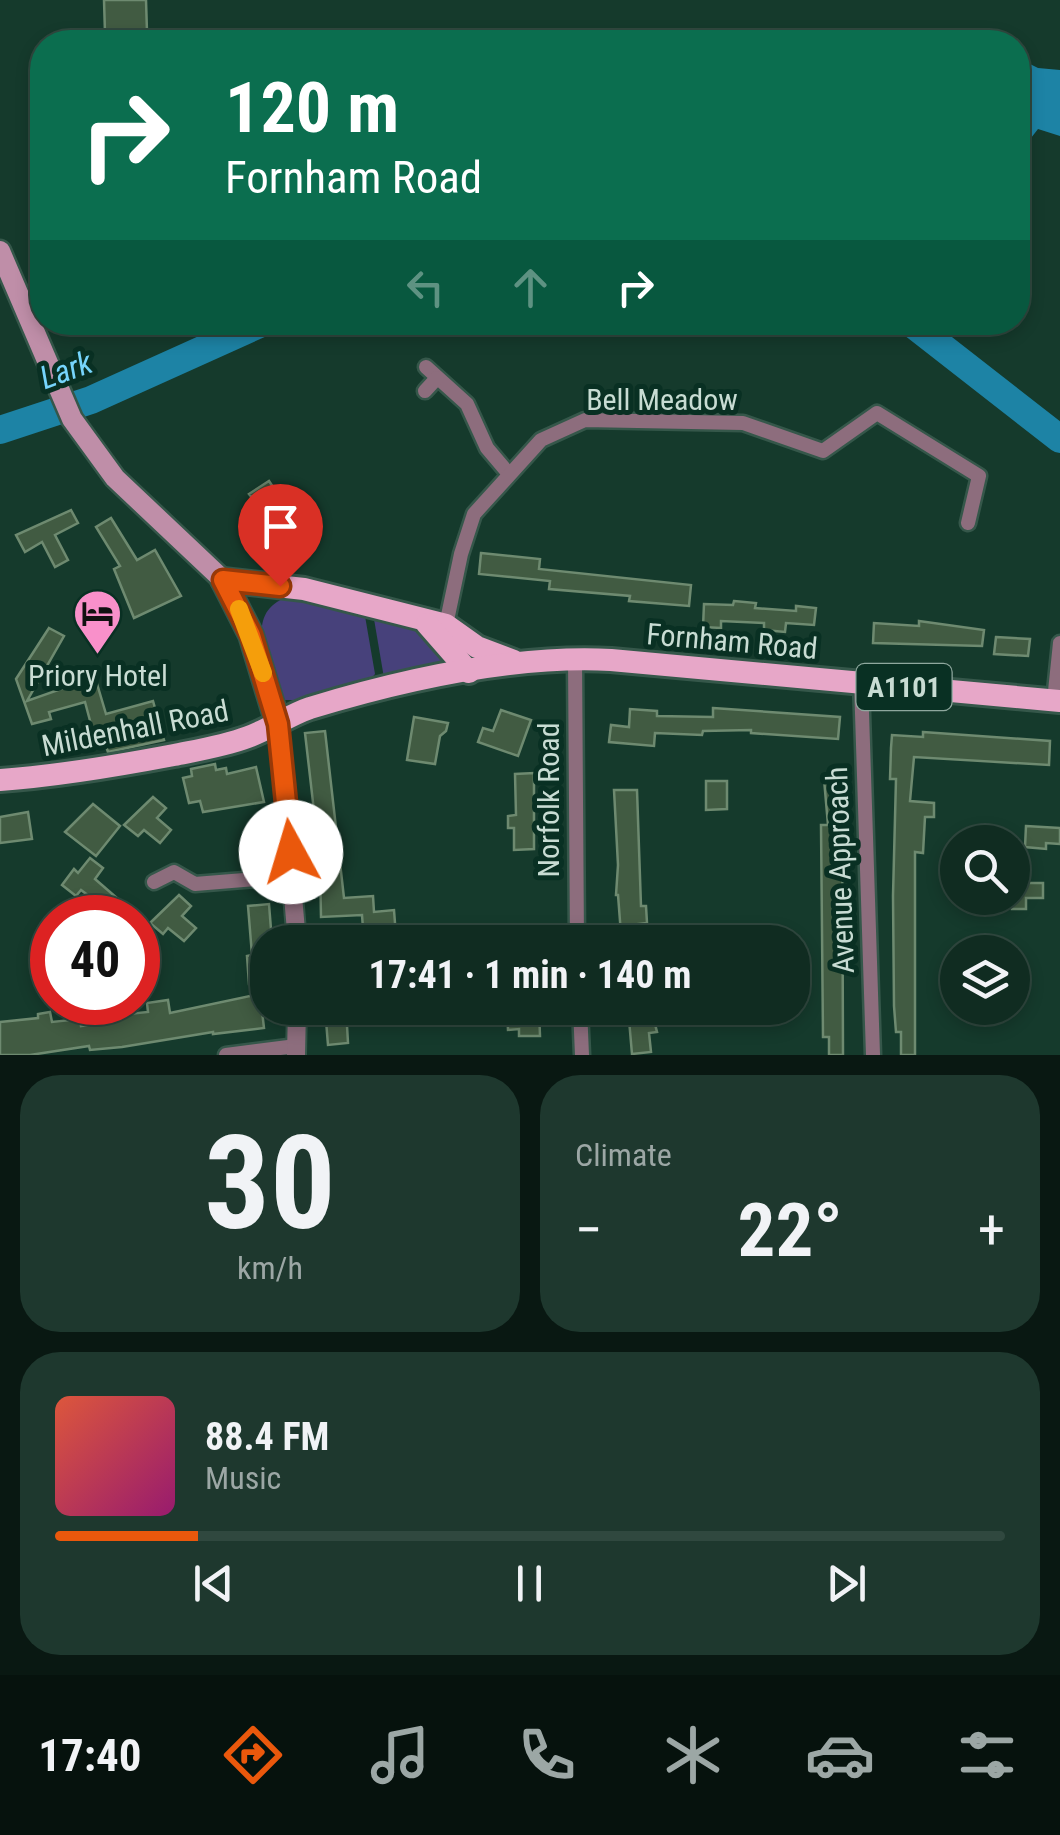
<!DOCTYPE html>
<html lang="en">
<head>
<meta charset="utf-8">
<style>
  :root { --surface:#102c21; --page:#1e382e; --text:#f1f3f6; --muted:#9ca7a5; --line:#30483f; --accent:#ea580c }
  body { margin:0; font-family:"Roboto Condensed",sans-serif; background:var(--page); color:var(--text); height:100vh; display:flex; flex-direction:column; font-size:38px; white-space:nowrap }
  * { box-sizing:border-box; margin:0 }
  p { font-size:32px; color:var(--muted) }
  .icon { flex:none; width:55px; height:55px; fill:none; stroke:currentColor; stroke-width:2; stroke-linecap:round; stroke-linejoin:round }
  .map { position:relative; height:1055px; overflow:hidden }
  .sheet { display:flex; flex-direction:column; gap:20px; padding:20px; background:#091812; flex:1 }
  .sheet>* { flex:none }
  .guide { position:absolute; left:30px; top:30px; width:1000px; height:305px; border-radius:40px; box-shadow:0 5px 15px #0003,0 0 0 2px var(--line); background:#0b6e4f; color:#fff; overflow:hidden }
  .controls { position:absolute; left:940px; top:825px; display:grid; gap:20px }
  .controls a { display:grid; place-items:center; width:90px; height:90px; border-radius:50%; background:var(--surface); box-shadow:0 5px 15px #0003,0 0 0 2px var(--line); font-size:50px }
  .speed { position:absolute; left:30px; top:895px; display:flex; gap:20px; font-size:50px; font-weight:700; text-align:center }
  .speed>* { display:grid; place-content:center; width:130px; height:130px; border-radius:50%; background:var(--surface); box-shadow:0 5px 15px #0003,0 0 0 2px var(--line); line-height:1 }
  .speed .limit { border:15px solid #d22; background:#fff; color:#111 }
  .pin { position:absolute; display:grid; place-items:center; width:85px; height:85px; color:#fff; margin:-102px -42px; border-radius:50% 50% 50% 0; rotate:-45deg; box-shadow:0 0 10px #0007 }
  .pin .icon { rotate:45deg }
  .me { position:absolute; width:110px; margin:-55px; rotate:354deg; stroke-linejoin:round; filter:drop-shadow(0 0 8px #0008) }
  .turn { display:flex; align-items:center; gap:35px; height:210px; padding:0 30px; font-size:45px }
  .turn .icon { width:130px; height:130px; stroke-width:2.5 }
  .turn b { display:block; font-size:70px; line-height:85px }
  .lanes { display:flex; align-items:center; height:95px; padding:0 30px; background:#0003; justify-content:center; gap:50px; direction:ltr }
  .lanes .off { opacity:.35 }
  .big { font-size:75px; font-weight:700; line-height:1.1 }
  .sheet .widget { flex:1; display:flex; flex-direction:column; justify-content:center; gap:15px; min-width:0; padding:0 35px; border-radius:40px; background:var(--page) }
  .sheet .dial { align-items:center; gap:0 }
  .dial b { font-size:130px; line-height:1 }
  .song { display:flex; align-items:center; gap:30px }
  .cover { width:120px; height:120px; border-radius:15px; background:linear-gradient(135deg,hsl(10 70% 55%),hsl(320 70% 35%)) }
  .played { height:10px; border-radius:5px; background:linear-gradient(90deg,var(--accent) 15%,var(--line) 15%) }
  .keys { display:flex; justify-content:space-around; direction:ltr }
  .heat { display:flex; justify-content:space-between; align-items:center; font-size:55px; direction:ltr }
  .sheet .tiles { flex:1; display:grid; gap:20px; grid-template-columns:1fr 1fr }
  .widget:last-child { grid-column:span 2 }
  .trip { position:absolute; left:250px; top:925px; width:560px; height:100px; border-radius:40px; background:var(--surface); box-shadow:0 5px 15px #0003,0 0 0 2px var(--line); font-weight:700; line-height:100px; text-align:center }
  .tabs { display:flex; height:160px; justify-content:space-around; align-items:center; background:#06120d; color:var(--muted) }
  .tabs .icon { width:70px; height:70px }
  .tabs .current { color:var(--accent) }
  .tabs b { font-size:45px; color:var(--text) }
  .map>svg:first-child { display:block }
  .green { fill:#47417b }
  .water { fill:#1d83a5 }
  .lines { fill:none; stroke-linecap:round; stroke-linejoin:round }
  .river { stroke:#1d83a5; stroke-width:28 }
  .building { fill:#415b42; stroke:#6e8a70; stroke-width:2.5 }
  .minor-casing { stroke:#35574a; stroke-width:19 }
  .tertiary-casing { stroke:#35574a; stroke-width:22 }
  .secondary-casing { stroke:#35574a; stroke-width:25 }
  .primary-casing { stroke:#35574a; stroke-width:28 }
  .minor { stroke:#8d6d7d; stroke-width:14 }
  .tertiary { stroke:#8d6d7d; stroke-width:18 }
  .secondary { stroke:#bf8ea8; stroke-width:20 }
  .primary { stroke:#e7a7c8; stroke-width:22 }
  .route-casing { stroke:#983908; stroke-width:25 }
  .route { stroke:#ea580c; stroke-width:18 }
  .slow { stroke:#f59e0b; stroke-width:18 }
  .labels { text-anchor:middle; dominant-baseline:central; stroke-width:10; stroke-linejoin:round; paint-order:stroke }
  .shield { fill:#093023; stroke:#8fa89e; stroke-width:2.5 }
  .shield-label { font-size:28px; font-weight:bold; fill:#c8dcd3 }
  .street-label { font-size:30px; fill:#c8dcd3; stroke:#093023 }
  .poi-label { font-size:30px; fill:#c8dcd3; stroke:#093023 }
  .water-label { font-size:32px; font-style:italic; fill:#76d5fc; stroke:#093023 }
</style>
</head>
<body>
<div class="map">
<svg width="1060" height="1055" viewBox="0 0 1060 1055">
  <rect width="100%" height="100%" fill="#153a2c"/>
  <g class="green">
    <path d="M291,596L365,616L375,674L369,681L297,700H285L277,694C267,659 242,610 291,596Z"/>
    <path d="M381,616L436,633L459,663L384,678L374,619Z"/>
  </g>
  <path class="water" d="M1018,58L1038,68L1060,70V136L1038,129L1024,147L1018,149Z"/>
  <g class="lines">
    <g class="river">
      <path d="M910,322L1060,439"/>
      <path d="M0,430L91,400L264,322"/>
    </g>
  </g>
  <g class="building">
    <path d="M104,0H146L147,32L105,33Z"/>
    <path d="M269,481L277,493L262,503L288,528L297,518L307,527L269,567L251,550L254,546L249,541L253,537L251,535L263,523L246,507L253,499L249,494Z"/>
    <path d="M71,510L78,523L55,535L68,560L55,567L42,542L25,552L16,535Z"/>
    <path d="M111,518L137,560L155,550L181,596L134,618L114,569L120,566L96,527Z"/>
    <path d="M481,553L540,559L539,569L691,585L689,606L629,601L630,596L549,589L550,581L479,574Z"/>
    <path d="M734,601L756,603L755,608L796,611V606L816,608L814,625L786,623L785,632L764,630V623L721,621V628L703,627L704,604L733,605Z"/>
    <path d="M919,621L984,630L982,646L873,643L874,623L919,626Z"/>
    <path d="M49,628L64,636L27,701L95,677L106,714L153,701L164,740L108,752L99,727L92,728L85,702L49,712L51,719L32,724L16,679Z"/>
    <path d="M996,637L1030,639L1028,656L994,654Z"/>
    <path d="M713,708L840,717L838,739L751,733V730L703,731L702,735L655,733L654,746L609,742L611,725L629,727L630,709L657,711V716L713,717Z"/>
    <path d="M501,710L531,720L518,756L478,742L483,728L493,731Z"/>
    <path d="M414,717L448,723L446,731L440,736L435,764L407,760Z"/>
    <path d="M325,731L344,898L373,896L374,912L394,910L396,936L384,937V942H364L362,915L321,917L320,863L305,733Z"/>
    <path d="M923,732L1050,741L1049,765L914,757L910,801L934,803V817H925L923,853L915,852V1055H901V1032H896L894,1006L893,896L896,779H890L891,748L892,735L923,737Z"/>
    <path d="M215,764L216,770L226,768L227,774L256,767L264,802L203,812L200,801L189,803L183,778L192,776L191,769Z"/>
    <path d="M534,773V849L514,850V828H508V816L516,815L515,774Z"/>
    <path d="M842,778L843,1055H829V1037H823L821,825H828L824,779Z"/>
    <path d="M706,781H727V809L706,810Z"/>
    <path d="M614,790H637L641,906H646L647,923L638,924L639,933L621,934L618,895H616L618,865Z"/>
    <path d="M153,797L166,808L157,818L171,830L160,843L144,830L138,836L124,825Z"/>
    <path d="M93,804L120,826L96,856L65,832Z"/>
    <path d="M28,812L32,839L0,843V817Z"/>
    <path d="M1026,826L1060,828V844L1046,843V849L1025,847Z"/>
    <path d="M90,858L103,868L95,879L140,918H105L110,912L81,890L76,896L62,885L74,869L78,873Z"/>
    <path d="M1012,883H1043V898H1026V909H1012Z"/>
    <path d="M179,895L191,906L182,916L196,928L184,941L168,928L163,934L150,923Z"/>
    <path d="M269,904L272,942L264,945L267,983L249,984L247,956L252,955L248,906Z"/>
    <path d="M260,994L264,1028L213,1034V1032L122,1047L90,1050L89,1046L30,1055H0V1022L38,1018V1014L50,1012L52,1022L80,1019L81,1026L119,1020V1015L148,1012L147,1003L168,1000L170,1013Z"/>
    <path d="M325,1008H346L348,1043L328,1045Z"/>
    <path d="M507,1008H539L540,1036H519V1029L508,1030Z"/>
    <path d="M628,1008H651L657,1032L649,1033L651,1052L632,1054Z"/>
  </g>
  <g class="lines">
    <defs>
      <g id="minor">
        <path d="M426,367L467,404L487,448L509,474"/>
        <path d="M425,391L437,378"/>
        <path d="M446,625L461,554L474,514L541,440L585,420L743,423L823,451L877,413L979,476L968,523"/>
        <path d="M575,658L577,942"/>
        <path d="M861,682L873,1055"/>
        <path d="M1054,701L1060,643"/>
        <path d="M154,882L174,872L195,884L294,876"/>
        <path d="M580,1008L582,1055"/>
        <path d="M226,1055L296,1046"/>
      </g>
      <g id="tertiary">
        <path d="M278,724L297,942"/>
        <path d="M296,1055L297,1008"/>
      </g>
      <path id="secondary" d="M0,251L72,419L115,478L223,580"/>
      <g id="primary">
        <path d="M223,580L304,589L446,625L477,647L514,661"/>
        <path d="M223,580L251,635L278,724"/>
        <path d="M427,624L469,672"/>
        <path d="M0,780C58,776 116,766 174,755C199,750 224,746 248,737C270,729 289,715 310,708C402,680 515,655 611,660L1060,701"/>
      </g>
    </defs>
    <use href="#minor" class="minor-casing"/>
    <use href="#tertiary" class="tertiary-casing"/>
    <use href="#secondary" class="secondary-casing"/>
    <use href="#primary" class="primary-casing"/>
    <use href="#minor" class="minor"/>
    <use href="#tertiary" class="tertiary"/>
    <use href="#secondary" class="secondary"/>
    <use href="#primary" class="primary"/>
  </g>
  <g class="lines">
    <defs>
      <path id="route" d="M280,586L223,580L251,635L278,724L291,852"/>
    </defs>
    <use href="#route" class="route-casing"/>
    <use href="#route" class="route"/>
    <path class="slow" d="M239,609L263,673"/>
  </g>
  <defs>
    <symbol id="hotel-pin" viewBox="-11 -11 22 30"><path d="M0 17L-7.5 6A9.5 9.5 0 1 1 7.5 6Z" fill="#f990ca" stroke="#093023"/><path d="M-6-4.5h1.5V1H6V5H4.5V3h-9V5H-6ZM-4 0a1.8 1.8 0 1 1 3.6 0ZM.5 0V-2.5h3Q6-2.5 6 0Z" fill="#111"/></symbol>
  </defs>
  <g fill-rule="evenodd">
    <use href="#hotel-pin" x="70" y="586" width="55" height="75"/>
  </g>
  <g class="labels">
    <rect class="shield" x="856.5" y="664" width="95" height="46" rx="8"/>
    <g class="shield-label">
      <text x="904" y="687">A1101</text>
    </g>
    <g class="street-label">
      <text x="662" y="399">Bell Meadow</text>
      <text transform="translate(732 641) rotate(5)">Fornham Road</text>
      <text transform="translate(135 728) rotate(-11)">Mildenhall Road</text>
      <text transform="translate(548 800) rotate(-90)">Norfolk Road</text>
      <text transform="translate(840 870) rotate(-92)">Avenue Approach</text>
    </g>
    <g class="poi-label">
      <text x="98" y="675">Priory Hotel</text>
    </g>
    <g class="water-label">
      <text transform="translate(66 370) rotate(-20)">Lark</text>
    </g>
  </g>
</svg>
<div class="controls">
<a><svg class="icon" aria-label="search" viewBox="0 0 24 24"><circle cx="10" cy="10" r="6"/><path d="M15 15l6 6"/></svg></a>
<a><svg class="icon" aria-label="layers" viewBox="0 0 24 24"><path d="M12 4l9 5-9 5-9-5zM3 14l9 5 9-5"/></svg></a>
</div>
<div class="speed"><div class="limit">40</div></div>
<div class="pin" style="left:280px;top:586px;background:#d93025"><svg class="icon" aria-label="arrive" viewBox="0 0 24 24"><path d="M6 21V4h12l-3 4 3 4H6"/></svg></div>
<svg class="me" style="left:291px;top:852px" viewBox="-20 -20 40 40"><circle r="19" fill="#fff"/><path d="M0-13L10 11 0 6-10 11z" fill="#ea580c"/></svg>
<div class="trip">17:41 · 1 min · 140 m</div>
<div class="guide">
<div class="turn"><svg class="icon" aria-label="right" viewBox="0 0 24 24"><path d="M7 20v-9h11M14 6l5 5-5 5"/></svg><div><b>120 m</b>Fornham Road</div></div>
<div class="lanes"><svg class="icon off" aria-label="left" viewBox="0 0 24 24"><path d="M17 20v-9H6M10 6l-5 5 5 5"/></svg><svg class="icon off" aria-label="ahead" viewBox="0 0 24 24"><path d="M12 20V5M6 11l6-6 6 6"/></svg><svg class="icon" aria-label="right" viewBox="0 0 24 24"><path d="M7 20v-9h11M14 6l5 5-5 5"/></svg></div>
</div>
</div>
<section class="sheet">
<div class="tiles">
<div class="widget dial"><b>30</b><p>km/h</p></div>
<div class="widget"><p>Climate</p>
<div class="heat"><a>−</a><b class="big">22°</b><a>+</a></div>
</div>
<div class="widget">
<div class="song"><i class="cover"></i><div><b>88.4 FM</b><p>Music</p></div></div>
<div class="played"></div>
<div class="keys"><svg class="icon" aria-label="previous" viewBox="0 0 24 24"><path d="M18 5L8 12l10 7zM5 5v14"/></svg><svg class="icon" aria-label="pause" viewBox="0 0 24 24"><path d="M8 5v14M16 5v14"/></svg><svg class="icon" aria-label="next" viewBox="0 0 24 24"><path d="M6 5l10 7-10 7zM19 5v14"/></svg></div>
</div>
</div>
</section>
<nav class="tabs">
<b>17:40</b>
<svg class="icon current" aria-label="directions" viewBox="0 0 24 24"><path d="M12 3l9 9-9 9-9-9zM9 14v-3h6M13 9l2 2-2 2"/></svg>
<svg class="icon" aria-label="music" viewBox="0 0 24 24"><path d="M9 18V5l10-2v13"/><circle cx="6" cy="18" r="3"/><circle cx="16" cy="16" r="3"/></svg>
<svg class="icon" aria-label="phone" viewBox="0 0 24 24"><path d="M5 4h4l2 5-3 2q2 4 5 5l2-3 5 2v4C11 20 4 13 5 4z"/></svg>
<svg class="icon" aria-label="climate" viewBox="0 0 24 24"><path d="M12 3v18M4 7l16 10M4 17L20 7"/></svg>
<svg class="icon" aria-label="car" viewBox="0 0 24 24"><path d="M5 17H2v-5l4-1 3-4h7l3 4 3 1v5h-3M9 17h6M6 11h13"/><circle cx="7" cy="17" r="2"/><circle cx="17" cy="17" r="2"/></svg>
<svg class="icon" aria-label="filters" viewBox="0 0 24 24"><path d="M4 7h16M4 17h16"/><circle cx="9" cy="7" r="2"/><circle cx="15" cy="17" r="2"/></svg>
</nav>
</body>
</html>
